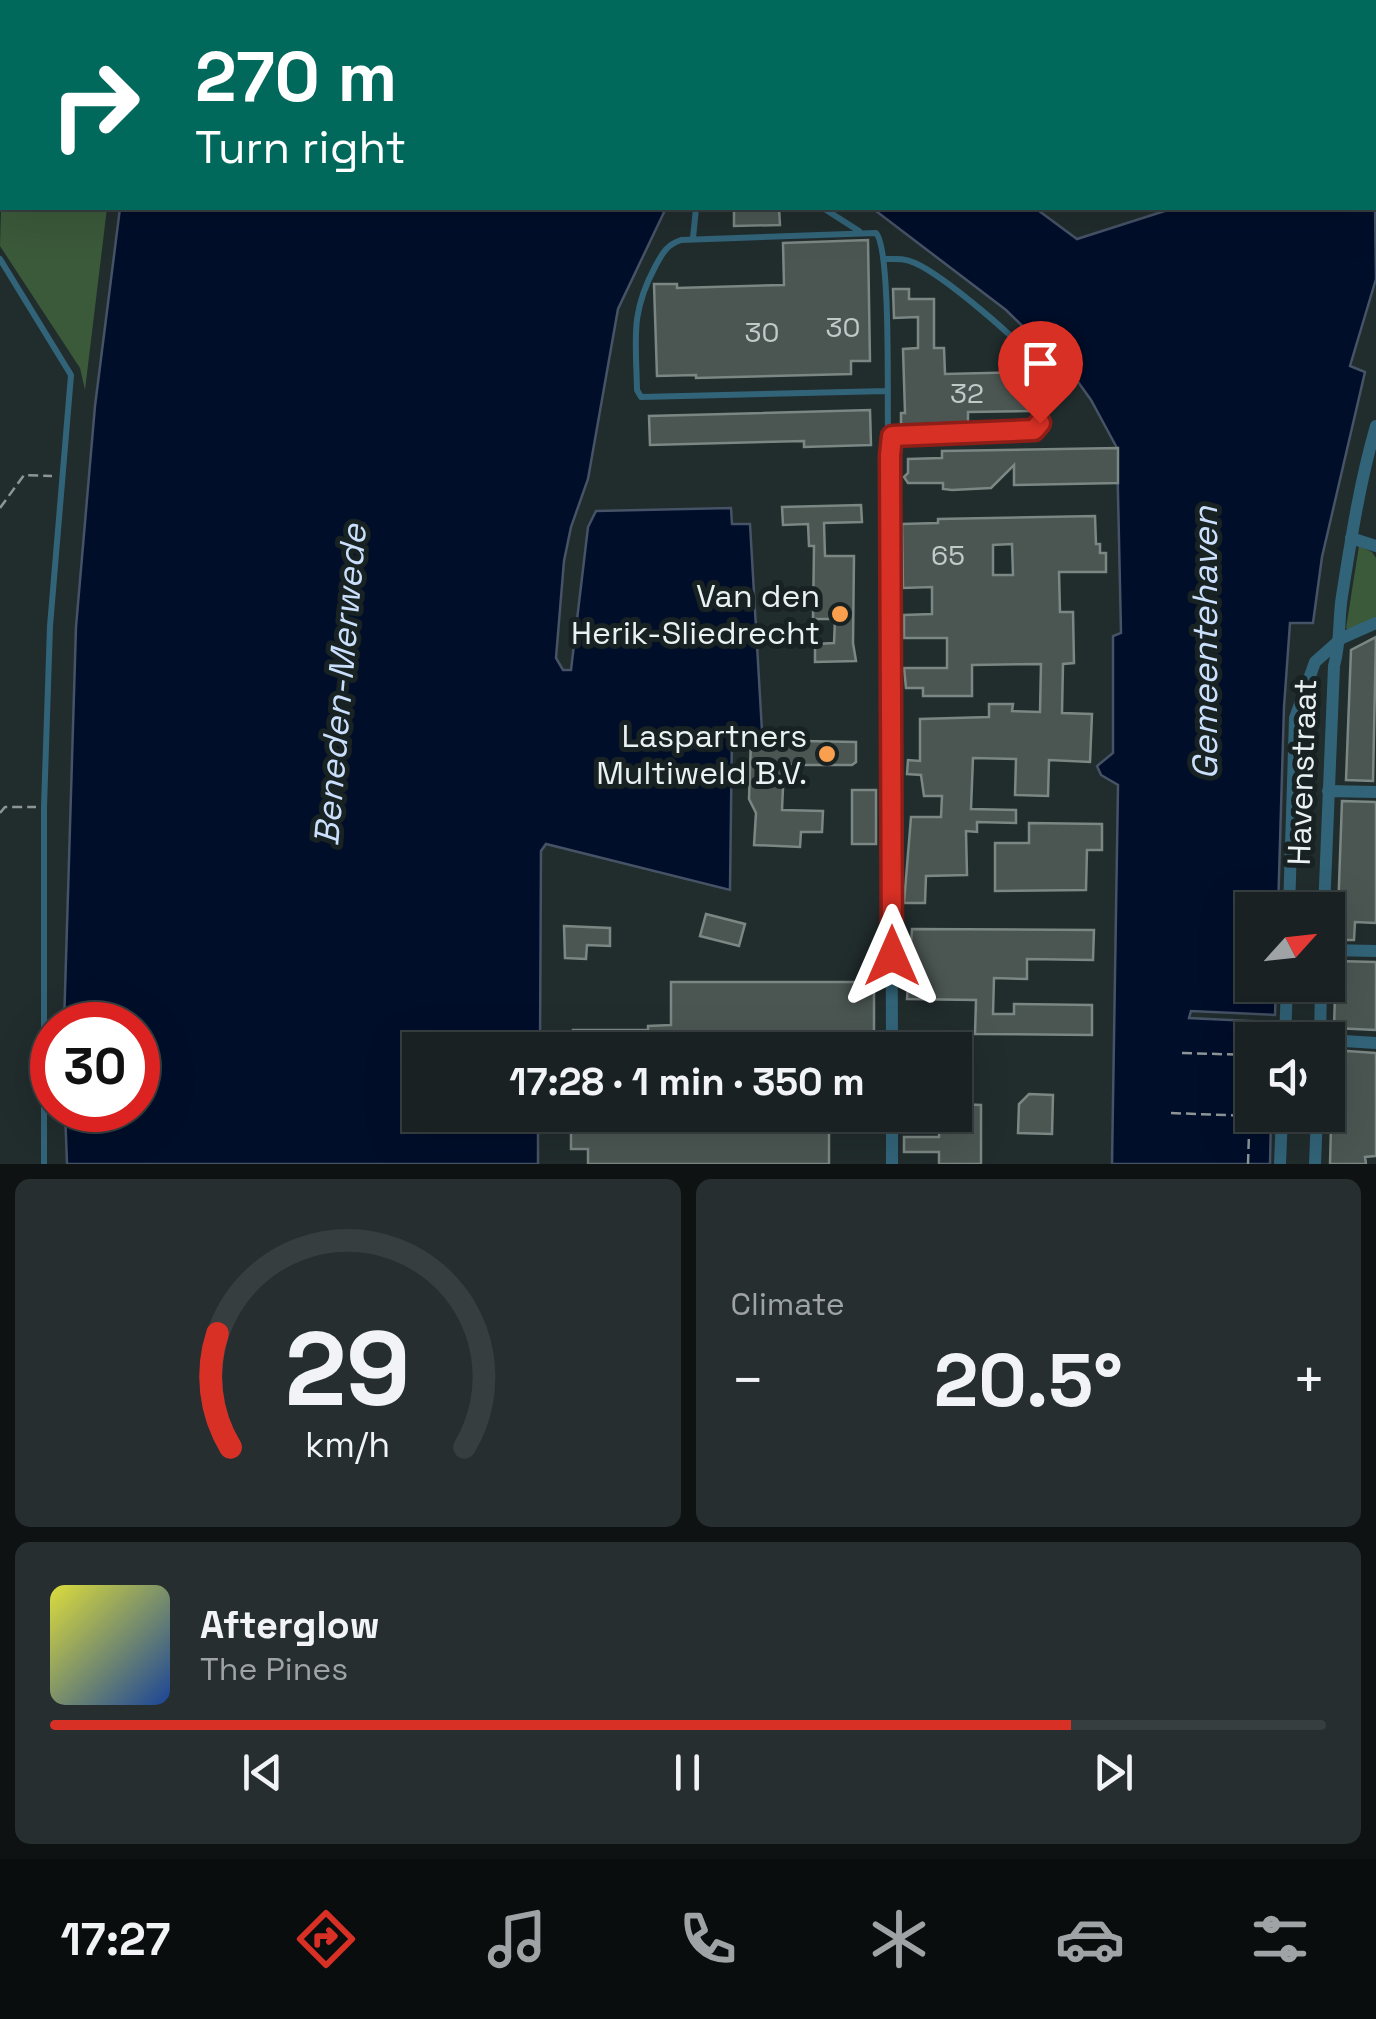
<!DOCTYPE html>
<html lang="en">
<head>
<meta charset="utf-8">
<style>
  :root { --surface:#192122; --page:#262e2f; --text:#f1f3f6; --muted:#9fa3a5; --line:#373e40; --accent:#d93025 }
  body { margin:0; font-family:"Space Grotesk",sans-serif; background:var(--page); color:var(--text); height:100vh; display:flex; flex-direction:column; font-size:38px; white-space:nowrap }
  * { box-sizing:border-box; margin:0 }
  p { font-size:32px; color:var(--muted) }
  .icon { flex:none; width:55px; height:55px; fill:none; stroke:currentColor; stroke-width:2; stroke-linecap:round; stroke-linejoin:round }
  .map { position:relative; height:1164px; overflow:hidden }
  .panel { display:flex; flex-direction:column; gap:15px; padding:15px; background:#0e1213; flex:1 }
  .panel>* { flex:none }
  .hud { position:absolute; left:0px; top:0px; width:1378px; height:210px; box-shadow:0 10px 40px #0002,0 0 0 2px var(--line); background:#00695c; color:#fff; overflow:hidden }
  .needle { width:65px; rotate:63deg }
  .buttons { position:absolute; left:1235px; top:892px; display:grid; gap:20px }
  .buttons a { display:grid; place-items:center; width:110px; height:110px; border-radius:0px; background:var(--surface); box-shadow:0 10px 40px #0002,0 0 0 2px var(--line); font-size:50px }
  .speed { position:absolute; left:30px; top:1002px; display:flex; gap:20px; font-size:50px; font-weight:700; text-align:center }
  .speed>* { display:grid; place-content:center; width:130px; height:130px; border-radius:50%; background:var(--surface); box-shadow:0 10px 40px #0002,0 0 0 2px var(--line); line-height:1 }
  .speed .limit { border:15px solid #d22; background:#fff; color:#111 }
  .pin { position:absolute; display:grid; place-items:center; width:85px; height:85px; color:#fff; margin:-102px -42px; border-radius:50% 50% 50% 0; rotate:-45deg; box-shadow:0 0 10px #0007 }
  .pin .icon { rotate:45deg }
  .me { position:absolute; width:110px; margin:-55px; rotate:0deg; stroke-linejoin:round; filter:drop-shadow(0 0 8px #0008) }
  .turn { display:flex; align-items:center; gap:35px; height:210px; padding:0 30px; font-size:45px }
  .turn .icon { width:130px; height:130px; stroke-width:2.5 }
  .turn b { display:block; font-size:70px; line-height:85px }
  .big { font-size:75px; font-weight:700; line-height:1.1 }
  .panel .card { flex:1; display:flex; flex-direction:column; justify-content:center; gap:15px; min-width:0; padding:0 35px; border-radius:15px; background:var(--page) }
  .panel .dial { align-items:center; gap:0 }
  .dial svg { height:260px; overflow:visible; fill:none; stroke:var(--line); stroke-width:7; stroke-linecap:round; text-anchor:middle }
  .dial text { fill:var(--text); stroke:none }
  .song { display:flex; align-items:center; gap:30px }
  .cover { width:120px; height:120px; border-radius:15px; background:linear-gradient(135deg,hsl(60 70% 55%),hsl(220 70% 35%)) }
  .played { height:10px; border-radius:5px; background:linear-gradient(90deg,var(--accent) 80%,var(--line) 80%) }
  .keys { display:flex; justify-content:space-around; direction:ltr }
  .heat { display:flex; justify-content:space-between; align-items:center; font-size:55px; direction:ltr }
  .panel .tiles { flex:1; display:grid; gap:15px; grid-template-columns:1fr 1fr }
  .card:last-child { grid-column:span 2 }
  .trip { position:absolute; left:402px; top:1032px; width:570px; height:100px; border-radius:0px; background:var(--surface); box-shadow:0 10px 40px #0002,0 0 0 2px var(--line); font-weight:700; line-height:100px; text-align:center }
  .tab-bar { display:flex; height:160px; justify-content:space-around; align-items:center; background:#0a0d0e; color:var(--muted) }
  .tab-bar .icon { width:70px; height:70px }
  .tab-bar .active { color:var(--accent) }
  .tab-bar b { font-size:45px; color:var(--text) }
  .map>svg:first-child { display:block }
  .green { fill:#3b5a3a }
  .water { fill:#000e2a; stroke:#465266; stroke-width:2.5 }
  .building { fill:#4b5652; stroke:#7b8783; stroke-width:2.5; fill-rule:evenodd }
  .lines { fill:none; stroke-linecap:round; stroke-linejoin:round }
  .path { stroke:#8d9596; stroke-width:2.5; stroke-dasharray:10 5; stroke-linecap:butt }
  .service { stroke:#326479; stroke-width:6 }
  .minor { stroke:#326479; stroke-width:12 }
  .route-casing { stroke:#8d1f18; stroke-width:25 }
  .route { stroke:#d93025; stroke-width:18 }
  .poi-dot { fill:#fa9f4e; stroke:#182223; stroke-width:4 }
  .labels { text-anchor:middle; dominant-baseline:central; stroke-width:10; stroke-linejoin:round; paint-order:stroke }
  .number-label { font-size:28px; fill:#c2cac9 }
  .poi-label { font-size:32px; fill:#eaf1f1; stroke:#182223; text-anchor:end }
  .street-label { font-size:32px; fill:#eaf1f1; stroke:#182223 }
  .water-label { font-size:35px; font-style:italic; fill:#cadffb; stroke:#182223 }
</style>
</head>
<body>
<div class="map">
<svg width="1376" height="1164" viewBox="0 0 1376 1164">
  <rect width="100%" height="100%" fill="#212c2d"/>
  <g class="green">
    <path d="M2,176V208H107L85,390L80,368L0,246Z"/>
    <path d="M1359,546L1372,552L1376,558V618L1350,631L1346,628Z"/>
  </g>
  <g class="water">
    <path d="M0,0H794V2H2L0,164Z"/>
    <path d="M1375,205L1376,279L1350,366L1365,372L1322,557L1313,623H1290L1284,707L1278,910H1252V985H1276L1275,1015L1191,1011L1189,1018L1274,1022V1040H1252V1115H1271L1270,1164H1112L1118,785L1101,775L1097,766L1113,753V636L1121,633L1117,448L1091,400L1076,379L1006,310L872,208H1035L1077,239L1174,208Z"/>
    <path d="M120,208H666L618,309L588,479L571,527L564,561L556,658L563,670H571L588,527L596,511L731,508L732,524H750L762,731L732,732L730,890L546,844L541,851L540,1050H420V1115H538V1164H67L65,1110H138V1025H64L76,627L95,406Z"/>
  </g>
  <g class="building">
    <path d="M734,208H779L780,225L734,226Z"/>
    <path d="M868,240L870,361H851V374L696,378V375L657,376L654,284H677V288L784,285L783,243Z"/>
    <path d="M893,289H909V299H934V348H944L945,374L1029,372L1030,411L968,412V426L901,429V413H905L903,349L918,348V317L894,318Z"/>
    <path d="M870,410L871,445L804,447V441L650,445L649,416Z"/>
    <path d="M1118,448V483L1014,485V465L991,488L952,490L943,489V483H908L904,477L908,473V459L942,458V451Z"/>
    <path d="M861,505L862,522L824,523L825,556H854L853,643L856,661L815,662V644L834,643L835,619H813L814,546H809L808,524L783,525L782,507Z"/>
    <path d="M1095,516L1096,544H1100V553H1106V572H1059L1060,612H1073L1074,663L1063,664L1062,713L1092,714L1090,762L1049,760L1048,796L1015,795L1016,759L973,758L971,809L1016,810V823L977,822V832L966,831L967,875L926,876L925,903H904L911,817H941L942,796H924L921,775L907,774L908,760L920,761V719L989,717V704H1013L1012,711L1040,712L1041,664L972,665V696H923V688H906L904,668H947V638H904V615L932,614V587L903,588L902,524L938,523V519ZM1012,544L1013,575H993V545Z"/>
    <path d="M1376,637L1373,781L1346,780L1351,650Z"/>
    <path d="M751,740L856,742V762L852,765H784L782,810L823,811L822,832H801L800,847L754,845L756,813L749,799Z"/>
    <rect x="852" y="790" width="24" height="54"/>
    <path d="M1342,801L1376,802V923L1355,922L1354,940H1337Z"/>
    <path d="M1029,823L1102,824V850H1087L1086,890L995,891V843H1029Z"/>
    <path d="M706,914L745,924L739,946L700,936Z"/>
    <path d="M564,926L610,928V946L587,945L586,959L565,958Z"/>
    <path d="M912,929L1094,930L1093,960L1027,959V979L994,978L993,1014H1014V1004L1092,1005V1035L975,1034L976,1000L907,999Z"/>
    <path d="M1336,961L1376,962V1030L1334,1028Z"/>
    <path d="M671,982H874V1050H573V1030H648V1026L671,1025Z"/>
    <path d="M1333,1050L1376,1053V1156L1365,1157L1366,1164H1330Z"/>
    <path d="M1029,1094L1053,1095L1052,1134L1018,1133L1019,1104Z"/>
    <path d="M955,1104L981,1105V1164H939V1152H904V1137H939L940,1115H955Z"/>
    <path d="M571,1115H829V1164H588V1149H571Z"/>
  </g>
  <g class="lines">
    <g class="path">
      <path d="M0,508L24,475L52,476"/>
      <path d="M0,813L5,807H36"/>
      <path d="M1182,1053L1251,1055"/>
      <path d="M1171,1113L1249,1116"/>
      <path d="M1248,1164L1252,1045"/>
    </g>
    <g class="service">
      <path d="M921,0V2"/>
      <path d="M1375,0L1376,2"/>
      <path d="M1204,2L1205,0"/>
      <path d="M1375,53L1376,51"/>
      <path d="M1375,86L1376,89"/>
      <path d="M823,208L859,231"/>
      <path d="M693,238L696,208"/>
      <path d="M0,259L71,375L50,626L44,807V1164"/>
      <path d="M884,259C896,259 904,258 915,263C942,275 1024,342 1038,367L1040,423L1034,430L892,436"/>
      <path d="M887,391L641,397L637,390C636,338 630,314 655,267C662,254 666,245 681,240L876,233C891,249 887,397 888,429"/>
      <path d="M888,429L893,442L890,455L885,436Z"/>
    </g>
    <g class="minor">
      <path d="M890,455L892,1050"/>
      <path d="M1351,538L1376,546"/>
      <path d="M1328,791L1376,792"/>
      <path d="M1289,910L1295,718L1315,662L1342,638L1376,623"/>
      <path d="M1324,910L1334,666C1341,641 1338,621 1342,596C1351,539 1360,481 1376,426"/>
      <path d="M1328,950L1376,951"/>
      <path d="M1285,1040L1287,985"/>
      <path d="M1320,1040L1321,985"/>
      <path d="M1328,1040L1376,1043"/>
      <path d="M892,1115V1164"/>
      <path d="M1280,1164L1282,1115"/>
      <path d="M1315,1164L1317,1115"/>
    </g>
  </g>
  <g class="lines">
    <defs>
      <path id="route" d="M892,956L890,455L892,436L1034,430L1040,423"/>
    </defs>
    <use href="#route" class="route-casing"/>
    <use href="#route" class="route"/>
  </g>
  <g class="poi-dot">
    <circle cx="840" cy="614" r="10"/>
    <circle cx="827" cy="754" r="10"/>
  </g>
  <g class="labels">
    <g class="number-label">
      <text x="843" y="327">30</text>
      <text x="762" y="332">30</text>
      <text x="967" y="393">32</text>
      <text x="948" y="555">65</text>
    </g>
    <g class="poi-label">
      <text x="820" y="596">Van den<tspan x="820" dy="37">Herik-Sliedrecht</tspan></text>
      <text x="807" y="736">Laspartners<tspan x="807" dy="37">Multiweld B.V.</tspan></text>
    </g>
    <g class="street-label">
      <text transform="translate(1302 772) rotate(-88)">Havenstraat</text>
    </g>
    <g class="water-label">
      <text transform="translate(1205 643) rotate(-90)">Gemeentehaven</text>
      <text transform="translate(340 685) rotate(-85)">Beneden-Merwede</text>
    </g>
  </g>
</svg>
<div class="buttons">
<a><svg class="needle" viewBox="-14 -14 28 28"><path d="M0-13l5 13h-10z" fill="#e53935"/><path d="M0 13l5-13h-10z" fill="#9fa3a5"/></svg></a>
<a><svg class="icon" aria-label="sound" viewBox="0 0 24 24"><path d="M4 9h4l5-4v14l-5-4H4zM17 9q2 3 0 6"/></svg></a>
</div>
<div class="speed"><div class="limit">30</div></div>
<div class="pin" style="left:1040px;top:423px;background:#d93025"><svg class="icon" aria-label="arrive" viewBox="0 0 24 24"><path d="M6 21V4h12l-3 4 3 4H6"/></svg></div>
<svg class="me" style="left:892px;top:956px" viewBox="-20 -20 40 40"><path d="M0-17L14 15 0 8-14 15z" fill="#d93025" stroke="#fff" stroke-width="4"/></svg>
<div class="trip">17:28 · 1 min · 350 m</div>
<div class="hud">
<div class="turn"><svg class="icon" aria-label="right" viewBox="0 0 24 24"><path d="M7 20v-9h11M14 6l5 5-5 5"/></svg><div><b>270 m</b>Turn right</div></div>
</div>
</div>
<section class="panel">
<div class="tiles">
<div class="card dial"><svg viewBox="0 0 100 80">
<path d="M14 69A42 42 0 1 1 86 69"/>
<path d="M14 69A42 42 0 0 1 10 34" stroke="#d93025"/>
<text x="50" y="56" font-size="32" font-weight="700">29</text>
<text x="50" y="72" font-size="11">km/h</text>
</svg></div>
<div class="card"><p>Climate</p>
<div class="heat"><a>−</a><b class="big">20.5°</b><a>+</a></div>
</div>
<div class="card">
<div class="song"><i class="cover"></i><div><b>Afterglow</b><p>The Pines</p></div></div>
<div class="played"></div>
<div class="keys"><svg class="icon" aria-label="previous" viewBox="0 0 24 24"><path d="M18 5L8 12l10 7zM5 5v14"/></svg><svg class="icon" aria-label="pause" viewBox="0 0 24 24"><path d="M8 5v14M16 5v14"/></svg><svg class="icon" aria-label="next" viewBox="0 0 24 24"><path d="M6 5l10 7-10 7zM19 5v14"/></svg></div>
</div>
</div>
</section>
<nav class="tab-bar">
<b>17:27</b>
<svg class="icon active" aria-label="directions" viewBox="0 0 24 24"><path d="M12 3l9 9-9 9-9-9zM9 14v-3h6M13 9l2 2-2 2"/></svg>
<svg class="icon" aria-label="music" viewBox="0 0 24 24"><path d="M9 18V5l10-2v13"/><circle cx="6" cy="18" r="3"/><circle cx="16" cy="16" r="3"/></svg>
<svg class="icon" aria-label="phone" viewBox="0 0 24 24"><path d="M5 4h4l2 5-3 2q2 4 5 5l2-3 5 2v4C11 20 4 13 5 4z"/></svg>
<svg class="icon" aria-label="climate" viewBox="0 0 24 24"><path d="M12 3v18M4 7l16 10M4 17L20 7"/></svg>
<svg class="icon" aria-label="car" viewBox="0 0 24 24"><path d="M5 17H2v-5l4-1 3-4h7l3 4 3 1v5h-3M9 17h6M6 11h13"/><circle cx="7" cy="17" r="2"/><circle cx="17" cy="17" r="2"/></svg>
<svg class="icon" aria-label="filters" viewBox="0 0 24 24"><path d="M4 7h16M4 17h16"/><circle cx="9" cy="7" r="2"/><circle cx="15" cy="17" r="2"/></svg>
</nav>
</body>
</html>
